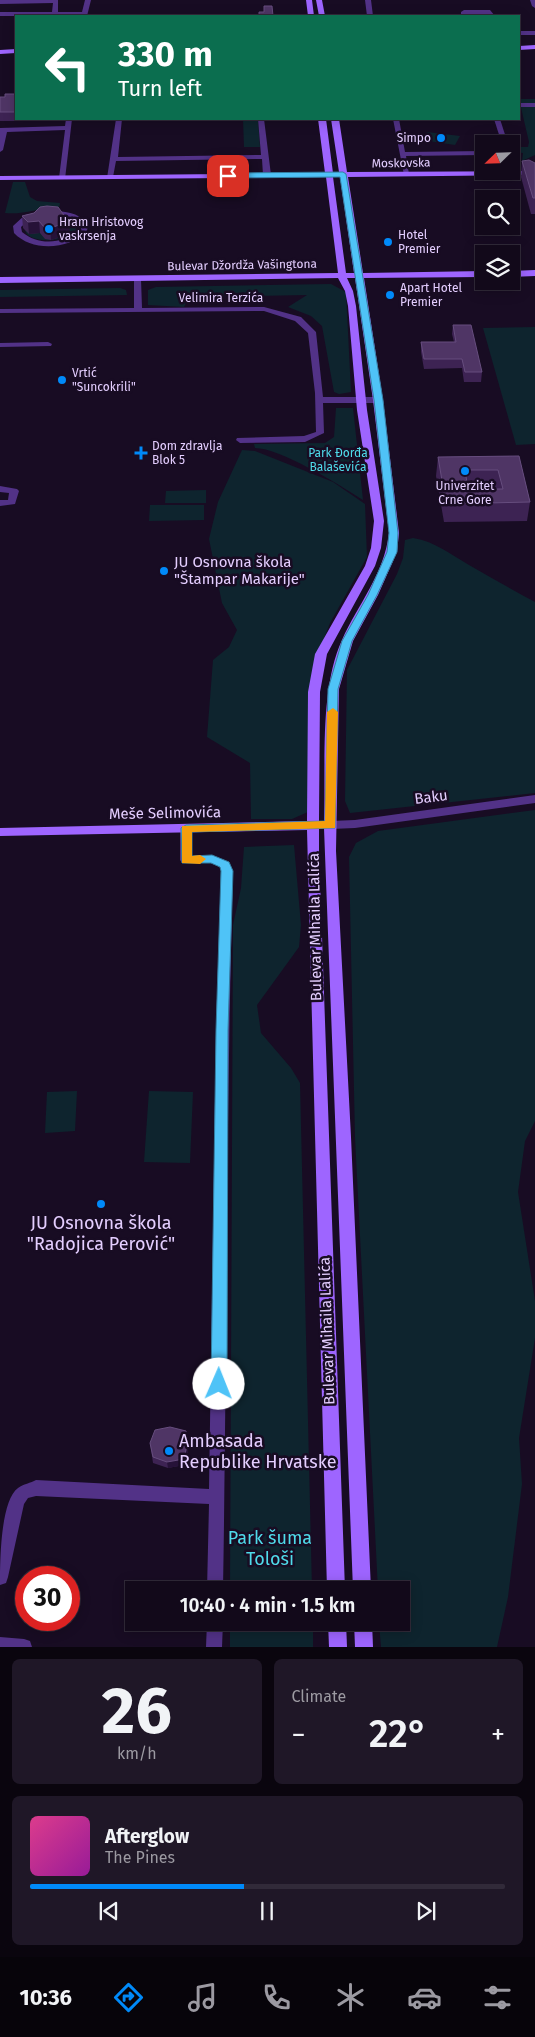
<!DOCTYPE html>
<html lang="en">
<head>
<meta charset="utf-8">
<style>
  :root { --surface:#12091a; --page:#1f1727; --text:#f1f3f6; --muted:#9c9aa2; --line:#312a39; --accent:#008af9 }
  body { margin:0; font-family:"Fira Sans",sans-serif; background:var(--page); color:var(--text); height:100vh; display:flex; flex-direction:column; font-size:19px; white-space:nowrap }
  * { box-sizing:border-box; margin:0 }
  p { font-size:16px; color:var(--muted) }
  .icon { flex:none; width:28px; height:28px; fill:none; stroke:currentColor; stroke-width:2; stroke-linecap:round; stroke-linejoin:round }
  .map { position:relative; height:1647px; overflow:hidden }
  .panel { display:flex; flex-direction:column; gap:12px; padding:12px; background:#0a050e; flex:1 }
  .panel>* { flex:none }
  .top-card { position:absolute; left:15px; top:15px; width:505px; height:105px; border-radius:0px; box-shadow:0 2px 12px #0003,0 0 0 1px var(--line); background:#0b6e4f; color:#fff; overflow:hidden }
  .needle { width:32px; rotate:247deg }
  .controls { position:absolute; left:475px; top:135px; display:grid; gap:10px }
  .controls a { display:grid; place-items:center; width:45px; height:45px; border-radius:0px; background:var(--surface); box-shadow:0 2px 12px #0003,0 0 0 1px var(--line); font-size:25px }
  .speed { position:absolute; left:15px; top:1566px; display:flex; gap:10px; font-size:25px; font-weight:700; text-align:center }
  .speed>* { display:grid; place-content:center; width:65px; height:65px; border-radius:50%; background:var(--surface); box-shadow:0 2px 12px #0003,0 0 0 1px var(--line); line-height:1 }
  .speed .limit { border:8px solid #d22; background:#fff; color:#111 }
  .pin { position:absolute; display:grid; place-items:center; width:42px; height:42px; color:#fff; margin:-21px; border-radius:10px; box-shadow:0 2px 8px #0006 }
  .me { position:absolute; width:55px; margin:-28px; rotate:1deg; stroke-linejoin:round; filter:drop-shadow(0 0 4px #0008) }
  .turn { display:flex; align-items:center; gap:18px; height:105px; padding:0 20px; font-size:22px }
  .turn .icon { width:65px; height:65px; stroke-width:2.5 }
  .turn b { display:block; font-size:35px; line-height:42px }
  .big { font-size:38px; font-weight:600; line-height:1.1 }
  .panel .widget { flex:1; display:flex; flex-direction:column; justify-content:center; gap:8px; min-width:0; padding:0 18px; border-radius:8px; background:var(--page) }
  .panel .dial { align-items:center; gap:0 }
  .dial b { font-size:65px; line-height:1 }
  .song { display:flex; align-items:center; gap:15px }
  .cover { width:60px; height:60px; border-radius:8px; background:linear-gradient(135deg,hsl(330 70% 55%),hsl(300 70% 35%)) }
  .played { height:5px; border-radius:2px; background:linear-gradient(90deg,var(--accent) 45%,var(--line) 45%) }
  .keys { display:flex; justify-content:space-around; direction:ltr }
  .heat { display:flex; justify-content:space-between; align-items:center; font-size:28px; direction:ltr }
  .panel .tiles { flex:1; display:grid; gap:12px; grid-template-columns:1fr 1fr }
  .widget:last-child { grid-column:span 2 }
  .trip { position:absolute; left:125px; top:1581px; width:285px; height:50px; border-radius:0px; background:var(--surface); box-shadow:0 2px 12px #0003,0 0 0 1px var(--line); font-weight:600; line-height:50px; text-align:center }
  .menu { display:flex; height:80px; justify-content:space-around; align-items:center; background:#07040a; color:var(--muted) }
  .menu .icon { width:35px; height:35px }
  .menu .on { color:var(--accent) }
  .menu b { font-size:22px; color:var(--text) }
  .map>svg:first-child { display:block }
  .green { fill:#0e242e }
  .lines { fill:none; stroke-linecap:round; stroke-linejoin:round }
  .street { fill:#523287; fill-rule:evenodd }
  .secondary { fill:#9e65ff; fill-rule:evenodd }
  .wall { fill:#3d2353 }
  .shaded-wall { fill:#261238 }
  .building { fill:#4f3565; stroke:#664d7e; fill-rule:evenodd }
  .route { fill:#4fc3f7; stroke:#337fa1 }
  .slow { fill:#f59e0b }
  .poi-dot { fill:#008af9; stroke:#180c23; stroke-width:2 }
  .labels { text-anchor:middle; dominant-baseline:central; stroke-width:5; stroke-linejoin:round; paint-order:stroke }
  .far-poi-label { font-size:12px; fill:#e4ceff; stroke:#180c23; text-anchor:start }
  .far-street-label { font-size:12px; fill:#e4ceff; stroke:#180c23 }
  .far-park-label { font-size:12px; fill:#4fdbea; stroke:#180c23 }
  .poi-label { font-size:15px; fill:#e4ceff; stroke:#180c23; text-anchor:start }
  .street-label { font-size:15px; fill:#e4ceff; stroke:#180c23 }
  .near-poi-label { font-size:18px; fill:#e4ceff; stroke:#180c23 }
  .near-park-label { font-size:18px; fill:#4fdbea; stroke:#180c23 }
</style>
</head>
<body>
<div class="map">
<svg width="535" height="1647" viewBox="0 0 535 1647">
  <rect width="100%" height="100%" fill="#180c23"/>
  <g class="green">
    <path d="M519,99H535V155L522,161L523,153L512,152L511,147H528L529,142Z"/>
    <path d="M243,119H258L260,147H244Z"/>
    <path d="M427,132L460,136L455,145L422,140Z"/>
    <path d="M13,182H25L30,197L37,201L60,203L59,208C39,207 25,215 5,213Z"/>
    <path d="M63,216L70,218L79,224L80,228C71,243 21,246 25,226Z"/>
    <path d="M331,284L346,292L351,392L339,394L334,392L322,326L311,316L288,307L307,295L189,297L184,307L148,305V290L156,287Z"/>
    <path d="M120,288L126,290L127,295L0,297V290Z"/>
    <path d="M535,327V444L516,445L483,328Z"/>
    <path d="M336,408H353L363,500C340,485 280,448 255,448L254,444L325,443L334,437Z"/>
    <path d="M242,450L255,451L333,482L365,504L367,557L330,623L316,659L310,811L292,819H251L250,763L207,737L213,660L229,647L237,630L222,603L209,539L218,502Z"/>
    <path d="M206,490V503H165L166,491Z"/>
    <path d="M150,505H204V520L149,521Z"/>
    <path d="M413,538C436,542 450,554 469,565C491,578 513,590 535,602V793L350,813L345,801L347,670L397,574L403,558L405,540Z"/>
    <path d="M535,810V1121L525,1141L518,1192L535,1301V1338L519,1438L522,1484L508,1597L497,1647H381L379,1623L401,1622V1590H378L355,1137L349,857L356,843L378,831Z"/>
    <path d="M294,845L301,925L299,947L257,1005L261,1033L291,1068L300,1083L312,1590H230L233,925L241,888L244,847Z"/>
    <path d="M77,1091L75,1131L45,1133L47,1092Z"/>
    <path d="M149,1091L193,1092L190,1163L144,1162Z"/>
    <rect x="230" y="1623" width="83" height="24"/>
  </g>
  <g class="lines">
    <g class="street">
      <path d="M0,0H58V12H82L85,0H91L87,16H0V12H52L53,3L0,4Z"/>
      <path d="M365,0H371L373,16H367Z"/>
      <path d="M530,0H535V8L532,6Z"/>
      <path d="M490,10L495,16H489L488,14H467V16H461V12L464,10Z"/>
      <rect x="519" y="31" width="16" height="4"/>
      <rect x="519" y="103" width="16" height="4"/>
      <path d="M66,119H72L65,179L59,178L65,130L7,132L3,150L0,152V128L65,126Z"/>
      <path d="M116,119H122L118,157L261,155L258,119H264L271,175L267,177L263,175L262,159L116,161L113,177L107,178Z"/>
      <path d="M393,119H399L405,152L484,151V155L406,156L409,174L404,175Z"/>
      <path d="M494,119H500L508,144H502Z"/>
      <path d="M49,211C64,211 78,212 88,224L87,231C69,250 32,252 14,233L13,226L25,215ZM49,215C61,215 71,215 80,224L79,230C63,244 39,246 22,232L21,227L30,219Z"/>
      <path d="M134,277L141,279L142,308L264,307L301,317L316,332L323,397H378L382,400L378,403H323L324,433L305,442L240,443L236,440L237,438L304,436L316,432L315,393L308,333L295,321L264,311L0,313V309L134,308Z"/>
      <path d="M48,342L52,344L51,346L0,347V343Z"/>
      <path d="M0,486L17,489L19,491L15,504L0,506V500H8L9,493L0,492Z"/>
      <path d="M535,795V803L355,828L331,829L325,825L331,821L355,820Z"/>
      <path d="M186,825L192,829V856L212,855L229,862L233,871C226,1111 227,1351 223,1590H207L209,1504L36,1496L28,1498L24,1504L8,1577L6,1583L0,1585C0,1564 0,1501 18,1488C23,1484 31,1483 36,1480L209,1489L216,1030L221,871L220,867L211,863H182L180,860V829Z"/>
      <path d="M207,1622H223L222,1647H206Z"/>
      <path d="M0,1637L24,1639L30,1641L32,1647H0Z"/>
    </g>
    <g class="secondary">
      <path d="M306,0H312L314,16H308Z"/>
      <path d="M316,0H322L325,16H319Z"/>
      <path d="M535,45V49L519,50V46Z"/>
      <path d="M16,49V53L0,54V50Z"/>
      <path d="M318,119H326L333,173L339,172L331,119H339L347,172L535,171V175L348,177L363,273L484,271V277L364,278L383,400L399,533L397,552L378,595L353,641L339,689L336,851L351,1137L371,1590H353L324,828L319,829V851L345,1590H327L307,830L0,836V828L307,821L308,692L315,654L365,566L371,548L374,521L357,410L348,306L345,291L338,278L0,283V277L338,273L326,177L0,180V176L325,173ZM333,177H340L354,273H346ZM347,278H355L373,400L389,533C384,575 358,604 342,640C319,690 326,767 324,822L319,821L320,692L327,654L375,566L381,548L384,521L367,410L356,306L353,291Z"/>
      <path d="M535,270V276L511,277V271Z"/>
      <path d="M328,1622H346L347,1647H329Z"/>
      <path d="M354,1622H372L373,1647H355Z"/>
    </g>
  </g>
  <g class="wall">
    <path d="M16,94V119H48V121H0V97H5Z"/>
    <path d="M522,161L535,163V214H531L521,177Z"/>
    <path d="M34,213L70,234L51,240L45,239L40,233L29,234L23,228L22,216Z"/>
    <path d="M453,325L482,372L481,382H464L462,368L424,369L421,352V342H454L452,334Z"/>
    <path d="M519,456L530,502L527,521L444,522L436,476L438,457Z"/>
    <path d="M150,1443L188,1452L184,1465L168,1468L153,1463Z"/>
  </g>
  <g class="shaded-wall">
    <path d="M39,221L40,233L29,234L28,222Z"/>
    <path d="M69,222L70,234L51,240L50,228Z"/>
    <path d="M187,1445L188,1452L184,1465L168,1468L167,1462Z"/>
  </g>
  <g class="building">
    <path d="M264,6H272L273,16H259V12H264Z"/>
    <path d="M5,94H16V112H0V97H5Z"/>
    <path d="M529,160L535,163V198H533L522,161Z"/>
    <path d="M47,206L58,207L69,222L50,228L44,227L39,221L28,222L22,216L34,213L40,207Z"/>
    <path d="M453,325H471L482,372H465L462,359H424L421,342H456Z"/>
    <path d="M519,456L530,502L446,504L438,457ZM465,470H498L503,489H468Z"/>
    <path d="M170,1427L186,1431L187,1445L184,1459L167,1462L153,1457L150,1443L155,1430Z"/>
  </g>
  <path class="route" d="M343,172L346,174L383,400L398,533L397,552L377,595L352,641L338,689L335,828L192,832V856L212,855L229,862L233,871L228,1030L227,1384L224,1389L219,1391L214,1389L211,1384L216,1030L221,871L220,867L211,863H182L181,828L186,825L325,821L328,689L342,641L368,595L387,552L389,533L374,400L340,177L228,178L225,176L228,173Z"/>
  <path class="slow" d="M333,708L338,712L335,828L192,832V856L200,855L206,859L200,864L182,863V826L325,821L327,712Z"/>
  <g class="poi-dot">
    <circle cx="441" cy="138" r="5"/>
    <circle cx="49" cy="229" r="5"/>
    <circle cx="388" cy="242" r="5"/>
    <circle cx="390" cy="295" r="5"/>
    <circle cx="62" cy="380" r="5"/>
    <path d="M138.5 445.5h5v5h5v5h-5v5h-5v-5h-5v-5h5z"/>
    <circle cx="465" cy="471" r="5"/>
    <circle cx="164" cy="571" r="5"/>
    <circle cx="101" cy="1204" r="5"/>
    <circle cx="169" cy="1451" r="5"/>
  </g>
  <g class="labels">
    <g class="far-poi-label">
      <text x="431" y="138" text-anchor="end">Simpo</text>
      <text x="59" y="222">Hram Hristovog<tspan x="59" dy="14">vaskrsenja</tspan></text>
      <text x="398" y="235">Hotel<tspan x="398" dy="14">Premier</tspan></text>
      <text x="400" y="288">Apart Hotel<tspan x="400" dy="14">Premier</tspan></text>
      <text x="72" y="373">Vrtić<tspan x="72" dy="14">"Suncokrili"</tspan></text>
      <text x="152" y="446">Dom zdravlja<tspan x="152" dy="14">Blok 5</tspan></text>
      <text x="465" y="486" text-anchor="middle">Univerzitet<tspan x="465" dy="14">Crne Gore</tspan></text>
    </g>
    <g class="far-street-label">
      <text transform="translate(401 163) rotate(-1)">Moskovska</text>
      <text transform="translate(242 265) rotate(-1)">Bulevar Džordža Vašingtona</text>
      <text x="221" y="298">Velimira Terzića</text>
    </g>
    <g class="far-park-label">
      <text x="338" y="453">Park Đorđa<tspan x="338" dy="14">Balaševića</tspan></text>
    </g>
    <g class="poi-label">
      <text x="174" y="562">JU Osnovna škola<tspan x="174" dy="17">"Štampar Makarije"</tspan></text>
    </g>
    <g class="street-label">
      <text transform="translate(431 797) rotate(-7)">Baku</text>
      <text transform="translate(165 813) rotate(-1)">Meše Selimovića</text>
      <text transform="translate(315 927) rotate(-91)">Bulevar Mihaila Lalića</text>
      <text transform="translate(327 1331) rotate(-92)">Bulevar Mihaila Lalića</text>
    </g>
    <g class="near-poi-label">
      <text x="101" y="1223">JU Osnovna škola<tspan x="101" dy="21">"Radojica Perović"</tspan></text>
      <text x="179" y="1441" text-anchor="start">Ambasada<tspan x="179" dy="21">Republike Hrvatske</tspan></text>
    </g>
    <g class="near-park-label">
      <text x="270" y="1538">Park šuma<tspan x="270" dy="21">Tološi</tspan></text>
    </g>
  </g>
</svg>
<div class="controls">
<a><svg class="needle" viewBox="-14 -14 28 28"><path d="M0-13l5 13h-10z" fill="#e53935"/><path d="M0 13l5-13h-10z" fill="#9c9aa2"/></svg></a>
<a><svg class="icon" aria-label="search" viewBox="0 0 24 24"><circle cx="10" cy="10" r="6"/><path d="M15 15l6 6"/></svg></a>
<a><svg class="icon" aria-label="layers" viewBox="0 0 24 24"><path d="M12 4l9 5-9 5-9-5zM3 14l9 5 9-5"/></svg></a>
</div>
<div class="speed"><div class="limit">30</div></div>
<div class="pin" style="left:228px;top:176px;background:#d93025"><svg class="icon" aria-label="arrive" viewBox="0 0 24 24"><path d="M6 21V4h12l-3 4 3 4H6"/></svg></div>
<svg class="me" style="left:219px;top:1384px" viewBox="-20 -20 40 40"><circle r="19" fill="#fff"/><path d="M0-13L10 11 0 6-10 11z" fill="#4fc3f7"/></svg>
<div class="trip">10:40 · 4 min · 1.5 km</div>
<div class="top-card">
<div class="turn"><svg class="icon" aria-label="left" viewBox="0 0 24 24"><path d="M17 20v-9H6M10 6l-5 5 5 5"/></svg><div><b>330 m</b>Turn left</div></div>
</div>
</div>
<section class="panel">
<div class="tiles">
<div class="widget dial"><b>26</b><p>km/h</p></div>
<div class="widget"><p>Climate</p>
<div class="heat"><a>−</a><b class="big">22°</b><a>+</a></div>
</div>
<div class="widget">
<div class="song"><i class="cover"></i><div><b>Afterglow</b><p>The Pines</p></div></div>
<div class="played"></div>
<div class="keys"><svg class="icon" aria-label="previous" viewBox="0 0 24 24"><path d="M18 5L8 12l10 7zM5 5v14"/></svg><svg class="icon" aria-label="pause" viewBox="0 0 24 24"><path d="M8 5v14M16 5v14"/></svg><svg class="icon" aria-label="next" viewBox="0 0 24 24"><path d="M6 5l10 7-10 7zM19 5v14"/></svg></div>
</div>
</div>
</section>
<nav class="menu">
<b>10:36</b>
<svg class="icon on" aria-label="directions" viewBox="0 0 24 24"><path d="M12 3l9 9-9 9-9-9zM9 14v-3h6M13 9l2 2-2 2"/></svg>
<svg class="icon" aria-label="music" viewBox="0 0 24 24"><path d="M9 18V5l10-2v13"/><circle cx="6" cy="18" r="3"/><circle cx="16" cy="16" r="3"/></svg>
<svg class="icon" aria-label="phone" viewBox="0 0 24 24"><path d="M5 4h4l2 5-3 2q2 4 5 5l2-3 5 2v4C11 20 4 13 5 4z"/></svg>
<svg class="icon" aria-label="climate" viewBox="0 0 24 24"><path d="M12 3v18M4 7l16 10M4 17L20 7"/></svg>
<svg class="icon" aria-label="car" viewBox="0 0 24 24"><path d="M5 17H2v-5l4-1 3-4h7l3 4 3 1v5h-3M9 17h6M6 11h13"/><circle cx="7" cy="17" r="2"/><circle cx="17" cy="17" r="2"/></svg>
<svg class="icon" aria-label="filters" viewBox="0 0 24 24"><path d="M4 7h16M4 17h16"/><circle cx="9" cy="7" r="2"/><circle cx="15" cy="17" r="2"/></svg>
</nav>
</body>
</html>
